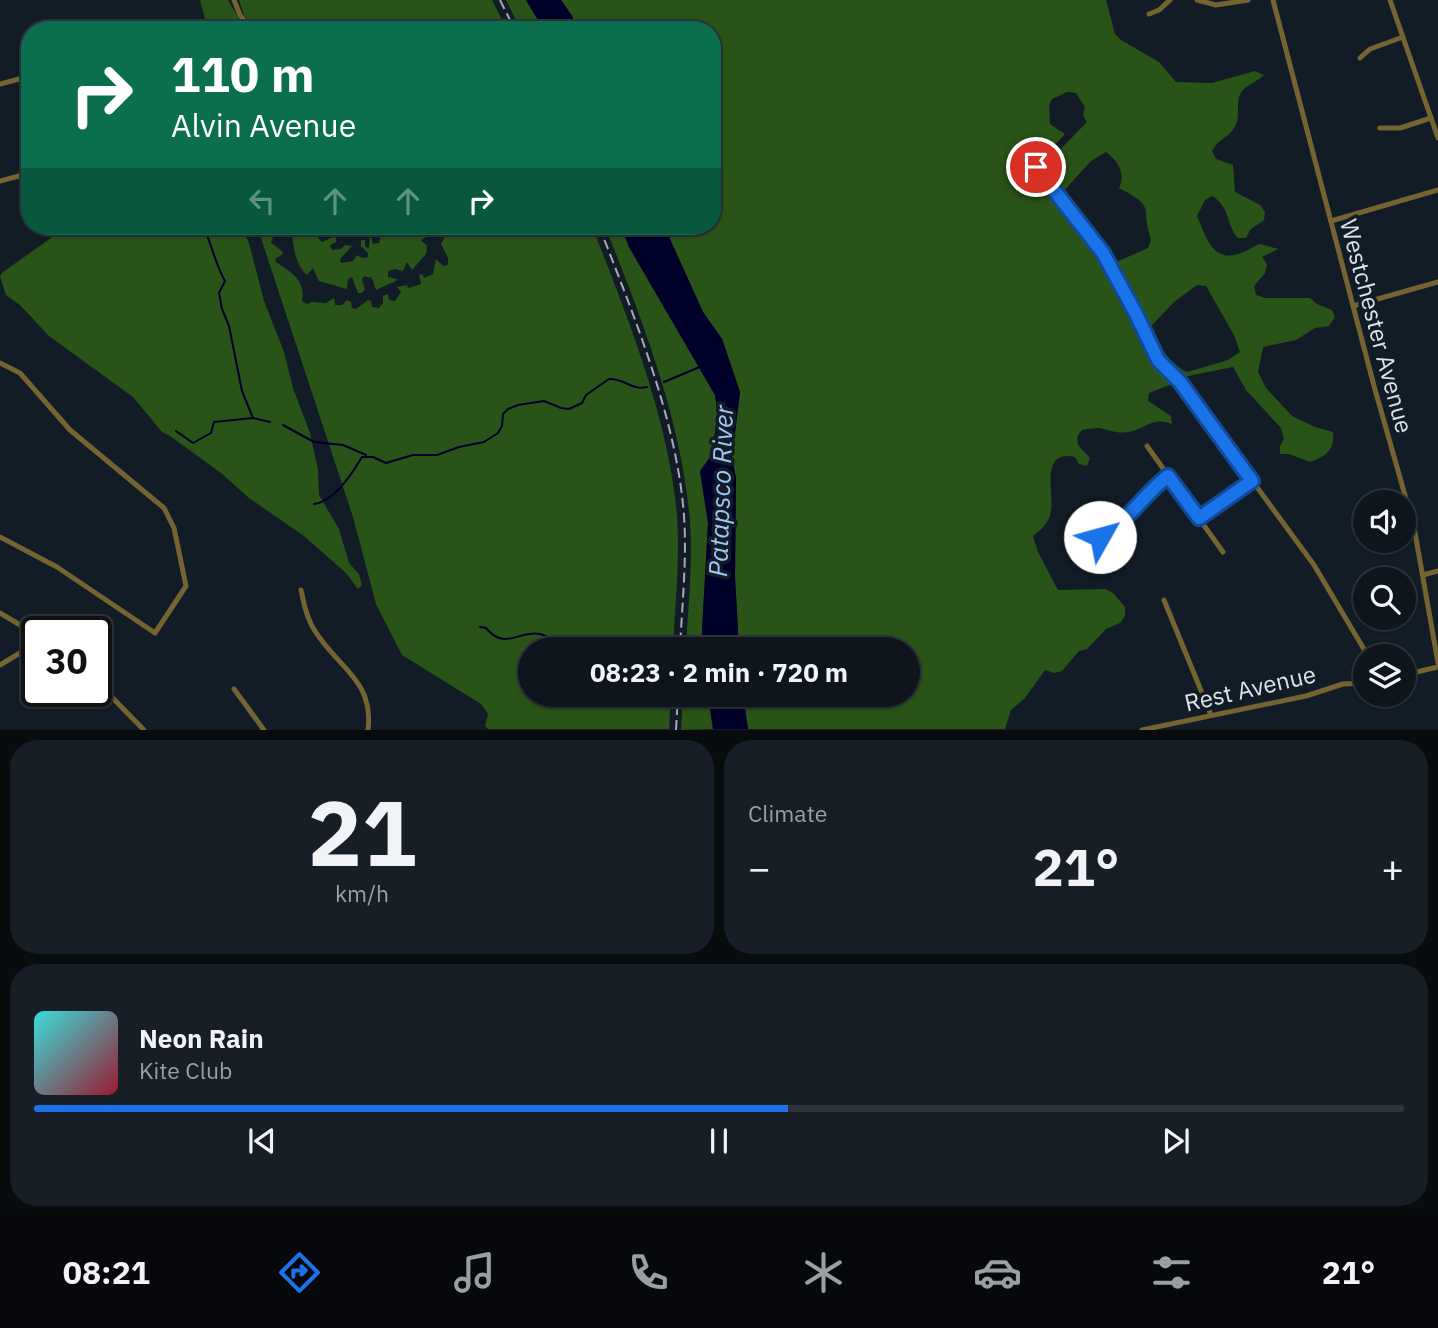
<!DOCTYPE html>
<html lang="en">
<head>
<meta charset="utf-8">
<style>
  :root { --surface:#0e151c; --page:#171e25; --text:#f1f3f6; --muted:#9b9fa3; --line:#2e343b; --accent:#1a73e8 }
  body { margin:0; font-family:"IBM Plex Sans",sans-serif; background:var(--page); color:var(--text); height:100vh; display:flex; flex-direction:column; font-size:26px; white-space:nowrap }
  * { box-sizing:border-box; margin:0 }
  p { font-size:23px; color:var(--muted) }
  .icon { flex:none; width:38px; height:38px; fill:none; stroke:currentColor; stroke-width:2; stroke-linecap:round; stroke-linejoin:round }
  .map { position:relative; height:730px; overflow:hidden }
  .side { display:flex; flex-direction:column; gap:10px; padding:10px; background:#080c0f; flex:1 }
  .side>* { flex:none }
  .hud { position:absolute; left:21px; top:21px; width:700px; height:214px; border-radius:28px; box-shadow:0 2px 5px #0004,0 0 0 2px var(--line); background:#0b6e4f; color:#fff; overflow:hidden }
  .tools { position:absolute; left:1353px; top:490px; display:grid; gap:14px }
  .tools a { display:grid; place-items:center; width:63px; height:63px; border-radius:50%; background:var(--surface); box-shadow:0 2px 5px #0004,0 0 0 2px var(--line); font-size:35px }
  .speed { position:absolute; left:21px; top:616px; display:flex; gap:14px; font-size:35px; font-weight:700; text-align:center }
  .speed>* { display:grid; place-content:center; width:91px; height:91px; border-radius:50%; background:var(--surface); box-shadow:0 2px 5px #0004,0 0 0 2px var(--line); line-height:1 }
  .speed .limit { border:4px solid #111; border-radius:10px; background:#fff; color:#111 }
  .pin { position:absolute; display:grid; place-items:center; width:60px; height:60px; color:#fff; margin:-30px; border:4px solid #fff; border-radius:50%; box-shadow:0 2px 7px #0007 }
  .me { position:absolute; width:77px; margin:-38px; rotate:52deg; stroke-linejoin:round; filter:drop-shadow(0 0 5px #0008) }
  .turn { display:flex; align-items:center; gap:24px; height:147px; padding:0 35px; font-size:32px }
  .turn .icon { width:91px; height:91px; stroke-width:2.5 }
  .turn b { display:block; font-size:49px; line-height:60px }
  .lanes { display:flex; align-items:center; height:66px; padding:0 35px; background:#0003; justify-content:center; gap:35px; direction:ltr }
  .lanes .off { opacity:.35 }
  .big { font-size:52px; font-weight:800; line-height:1.1 }
  .side .tile { flex:1; display:flex; flex-direction:column; justify-content:center; gap:10px; min-width:0; padding:0 24px; border-radius:28px; background:var(--page) }
  .side .dial { align-items:center; gap:0 }
  .dial b { font-size:91px; line-height:1 }
  .song { display:flex; align-items:center; gap:21px }
  .cover { width:84px; height:84px; border-radius:10px; background:linear-gradient(135deg,hsl(180 70% 55%),hsl(350 70% 35%)) }
  .played { height:7px; border-radius:4px; background:linear-gradient(90deg,var(--accent) 55%,var(--line) 55%) }
  .keys { display:flex; justify-content:space-around; direction:ltr }
  .heat { display:flex; justify-content:space-between; align-items:center; font-size:38px; direction:ltr }
  .side .tiles { flex:1; display:grid; gap:10px; grid-template-columns:1fr 1fr }
  .tile:last-child { grid-column:span 2 }
  .trip { position:absolute; left:518px; top:637px; width:402px; height:70px; border-radius:35px; background:var(--surface); box-shadow:0 2px 5px #0004,0 0 0 2px var(--line); font-weight:800; line-height:70px; text-align:center }
  .menu { display:flex; height:112px; justify-content:space-around; align-items:center; background:#06080b; color:var(--muted) }
  .menu .icon { width:49px; height:49px }
  .menu .current { color:var(--accent) }
  .menu b { font-size:32px; color:var(--text) }
  .map>svg:first-child { display:block }
  .forest { fill:#2a5318; fill-rule:evenodd }
  .water { fill:#00002b }
  .lines { fill:none; stroke-linecap:round; stroke-linejoin:round }
  .stream { stroke:#00002b; stroke-width:2 }
  .street { stroke:#756432; stroke-width:5 }
  .rail { stroke:#a4acb4; stroke-width:2; stroke-dasharray:10 5; stroke-linecap:butt }
  .route-casing { stroke:#114b97; stroke-width:18 }
  .route { stroke:#1a73e8; stroke-width:12 }
  .labels { text-anchor:middle; dominant-baseline:central; stroke-width:7; stroke-linejoin:round; paint-order:stroke }
  .street-label { font-size:24px; fill:#dbe2ea; stroke:#121c26 }
  .water-label { font-size:26px; font-style:italic; fill:#a0c5f4; stroke:#121c26 }
</style>
</head>
<body>
<div class="map">
<svg width="1438" height="730" viewBox="0 0 1438 730">
  <rect width="100%" height="100%" fill="#121c26"/>
  <g class="forest">
    <path d="M200,0H228L246,30H208Z"/>
    <path d="M239,0H492L507,30H257L244,15Z"/>
    <path d="M506,0H526L544,30H521Z"/>
    <path d="M561,0H1106L1115,34L1121,40L1159,62L1176,82L1212,83L1255,71L1264,75C1258,81 1247,85 1242,91C1234,102 1242,117 1234,128C1228,138 1217,140 1212,151L1216,159L1233,165L1235,192L1260,205L1265,212L1264,220L1250,230L1246,238H1238C1226,225 1230,206 1212,196L1205,200L1197,216C1205,234 1212,263 1238,254C1246,252 1252,247 1260,244L1278,249L1262,257L1267,264L1265,273L1254,286L1256,295L1265,298H1310L1317,304L1332,310L1335,317L1329,326L1315,328L1296,340L1263,347L1258,372L1266,388L1292,416L1315,427L1333,432C1335,450 1326,456 1310,462L1289,454H1280V446L1284,439L1281,428L1246,390L1233,367L1183,377L1175,373L1157,353L1114,263L1148,248L1151,240C1140,205 1157,208 1119,188C1126,173 1118,161 1106,152L1091,161L1061,194L1043,167L1087,122L1083,115L1085,107L1076,93L1067,92L1052,99L1049,106L1050,124L1065,134L1032,169L1085,233L1117,283L1136,320L1152,357L1170,376L1172,384L1149,393L1148,401L1171,416L1172,424C1154,416 1145,429 1128,432C1117,434 1110,430 1099,428C1094,428 1087,429 1082,430L1077,437L1078,445L1090,458L1087,466L1079,464L1075,457C1038,449 1056,495 1050,515C1047,525 1041,530 1033,536L1038,552L1058,590L1105,589L1113,593L1125,607V616L1120,623L1106,629L1087,649L1079,651L1062,671L1054,673L1045,670L1025,698L1011,710L1005,729H748L743,695H908V649H739L735,577L736,479L732,457L740,392L722,339L703,312L664,226H712V30H577L572,16ZM1197,285L1206,286L1234,335L1240,352L1228,360L1187,372C1170,364 1157,344 1151,326L1174,302Z"/>
    <path d="M64,226H241L249,243L264,301L284,352L293,388L310,433L318,470L319,495L339,529L349,563L359,574L362,585L358,589L346,573L304,536L249,498L221,473L170,436L162,432L133,397L49,336L20,305L6,295L0,276L3,272L51,238Z"/>
    <path d="M257,226H273L278,234L273,237L271,243L282,251L283,254L275,259L276,262C291,272 306,280 302,301L307,304L312,302L326,303L334,298L335,305H342L347,300L351,302L352,308L356,309L368,300L371,301L372,307L379,308L383,303V296L388,294L389,300L395,301L401,292L397,287L407,285L408,288L421,284L419,274L423,275L424,278L433,274L436,259L443,266L448,265V258L441,244L448,230L445,226H592C627,316 669,419 677,516C680,560 675,605 673,649H530V695H671L669,729H488L485,726L488,714L481,704L402,655L376,604L353,517Z"/>
    <path d="M291,226H305L315,230L325,226L329,232L319,235L318,238L322,242L333,237L336,238V242L330,245L332,250L341,249L345,245L352,246L340,259L341,263L353,261L357,255L362,258L368,257V253L361,246V240H365V246L369,249L370,233L373,244L379,243L380,239L377,226H427L426,237L421,240L427,246L426,254L412,270L407,262L403,271L395,269L388,271V277L397,279L396,281L376,290L372,278L364,276L362,280L365,289L362,293H358L352,277L348,279L347,289L319,281L313,268L307,275C294,264 293,242 291,226Z"/>
    <path d="M605,226H621L629,247L715,395L718,415L711,456L700,471L708,523L701,649H686C688,604 694,557 689,511C679,413 641,317 605,226Z"/>
    <path d="M683,695H708L713,729L681,730Z"/>
  </g>
  <g class="water">
    <path d="M526,0H561L572,16L577,30H544Z"/>
    <path d="M621,226H664L703,312L722,339L740,392L732,457L736,478L735,577L739,649H701L708,523L700,471L711,456L718,415L715,395L629,247Z"/>
    <path d="M708,695H743L748,729H713Z"/>
  </g>
  <g class="lines">
    <g class="stream">
      <path d="M203,226C212,244 215,264 225,281L219,293L222,309L229,326L242,391L253,418"/>
      <path d="M664,382L702,366"/>
      <path d="M283,425L314,442L343,445L366,455"/>
      <path d="M176,431L193,443L211,433L214,422L253,418L270,422"/>
      <path d="M314,504C333,502 352,474 362,457H373L386,463L413,455H437L459,447L484,442L498,433L502,426L503,414L508,409L518,405L544,401L561,408L569,409L582,403L586,395L609,379C624,378 632,391 647,387"/>
      <path d="M480,627L486,628C505,651 519,630 540,634C550,636 558,644 566,649"/>
      <path d="M581,649L592,647L611,649"/>
    </g>
    <g class="street">
      <path d="M234,0L240,15L252,30"/>
      <path d="M1197,0L1216,5L1248,0"/>
      <path d="M1273,0L1374,386L1414,527L1438,663"/>
      <path d="M1390,0L1438,138"/>
      <path d="M1149,14L1159,10L1170,0"/>
      <path d="M1360,58L1370,49L1403,37"/>
      <path d="M0,84L30,76"/>
      <path d="M1380,128H1400L1431,118"/>
      <path d="M1036,167L1093,238L1136,314L1152,351L1180,382L1314,565L1368,656"/>
      <path d="M0,181L30,173"/>
      <path d="M1331,221L1438,190"/>
      <path d="M1353,306L1438,282"/>
      <path d="M0,363L20,373L70,430L164,508L174,528L186,586L155,633L57,567L0,537"/>
      <path d="M1147,446L1223,552"/>
      <path d="M1199,518L1252,481"/>
      <path d="M1100,537C1107,527 1118,524 1127,516C1141,503 1153,488 1168,476"/>
      <path d="M1423,575L1438,571"/>
      <path d="M301,590C304,604 307,619 315,631C338,668 374,680 368,730"/>
      <path d="M1164,600L1211,715"/>
      <path d="M0,613L37,635"/>
      <path d="M0,665L20,653L36,635"/>
      <path d="M1404,675L1438,667"/>
      <path d="M96,681L144,730"/>
      <path d="M234,689L264,730"/>
      <path d="M1142,730L1306,696L1343,684L1365,683"/>
    </g>
    <g class="rail">
      <path d="M500,0L515,30"/>
      <path d="M599,226C634,316 677,420 684,516C687,560 682,605 680,649"/>
      <path d="M676,730L678,695"/>
    </g>
  </g>
  <g class="lines">
    <defs>
      <path id="route" d="M1036,167L1103,253L1136,314L1158,360L1180,382L1252,481L1199,518L1168,476C1152,488 1141,503 1127,516C1118,524 1107,527 1100,537"/>
    </defs>
    <use href="#route" class="route-casing"/>
    <use href="#route" class="route"/>
  </g>
  <g class="labels">
    <g class="street-label">
      <text transform="translate(1377 326) rotate(75)">Westchester Avenue</text>
      <text transform="translate(1250 688) rotate(-13)">Rest Avenue</text>
    </g>
    <g class="water-label">
      <text transform="translate(720 491) rotate(-88)">Patapsco River</text>
    </g>
  </g>
</svg>
<div class="tools">
<a><svg class="icon" aria-label="sound" viewBox="0 0 24 24"><path d="M4 9h4l5-4v14l-5-4H4zM17 9q2 3 0 6"/></svg></a>
<a><svg class="icon" aria-label="search" viewBox="0 0 24 24"><circle cx="10" cy="10" r="6"/><path d="M15 15l6 6"/></svg></a>
<a><svg class="icon" aria-label="layers" viewBox="0 0 24 24"><path d="M12 4l9 5-9 5-9-5zM3 14l9 5 9-5"/></svg></a>
</div>
<div class="speed"><div class="limit">30</div></div>
<div class="pin" style="left:1036px;top:167px;background:#d93025"><svg class="icon" aria-label="arrive" viewBox="0 0 24 24"><path d="M6 21V4h12l-3 4 3 4H6"/></svg></div>
<svg class="me" style="left:1100px;top:537px" viewBox="-20 -20 40 40"><circle r="19" fill="#fff"/><path d="M0-13L10 11 0 6-10 11z" fill="#1a73e8"/></svg>
<div class="trip">08:23 · 2 min · 720 m</div>
<div class="hud">
<div class="turn"><svg class="icon" aria-label="right" viewBox="0 0 24 24"><path d="M7 20v-9h11M14 6l5 5-5 5"/></svg><div><b>110 m</b>Alvin Avenue</div></div>
<div class="lanes"><svg class="icon off" aria-label="left" viewBox="0 0 24 24"><path d="M17 20v-9H6M10 6l-5 5 5 5"/></svg><svg class="icon off" aria-label="ahead" viewBox="0 0 24 24"><path d="M12 20V5M6 11l6-6 6 6"/></svg><svg class="icon off" aria-label="ahead" viewBox="0 0 24 24"><path d="M12 20V5M6 11l6-6 6 6"/></svg><svg class="icon" aria-label="right" viewBox="0 0 24 24"><path d="M7 20v-9h11M14 6l5 5-5 5"/></svg></div>
</div>
</div>
<section class="side">
<div class="tiles">
<div class="tile dial"><b>21</b><p>km/h</p></div>
<div class="tile"><p>Climate</p>
<div class="heat"><a>−</a><b class="big">21°</b><a>+</a></div>
</div>
<div class="tile">
<div class="song"><i class="cover"></i><div><b>Neon Rain</b><p>Kite Club</p></div></div>
<div class="played"></div>
<div class="keys"><svg class="icon" aria-label="previous" viewBox="0 0 24 24"><path d="M18 5L8 12l10 7zM5 5v14"/></svg><svg class="icon" aria-label="pause" viewBox="0 0 24 24"><path d="M8 5v14M16 5v14"/></svg><svg class="icon" aria-label="next" viewBox="0 0 24 24"><path d="M6 5l10 7-10 7zM19 5v14"/></svg></div>
</div>
</div>
</section>
<nav class="menu">
<b>08:21</b>
<svg class="icon current" aria-label="directions" viewBox="0 0 24 24"><path d="M12 3l9 9-9 9-9-9zM9 14v-3h6M13 9l2 2-2 2"/></svg>
<svg class="icon" aria-label="music" viewBox="0 0 24 24"><path d="M9 18V5l10-2v13"/><circle cx="6" cy="18" r="3"/><circle cx="16" cy="16" r="3"/></svg>
<svg class="icon" aria-label="phone" viewBox="0 0 24 24"><path d="M5 4h4l2 5-3 2q2 4 5 5l2-3 5 2v4C11 20 4 13 5 4z"/></svg>
<svg class="icon" aria-label="climate" viewBox="0 0 24 24"><path d="M12 3v18M4 7l16 10M4 17L20 7"/></svg>
<svg class="icon" aria-label="car" viewBox="0 0 24 24"><path d="M5 17H2v-5l4-1 3-4h7l3 4 3 1v5h-3M9 17h6M6 11h13"/><circle cx="7" cy="17" r="2"/><circle cx="17" cy="17" r="2"/></svg>
<svg class="icon" aria-label="filters" viewBox="0 0 24 24"><path d="M4 7h16M4 17h16"/><circle cx="9" cy="7" r="2"/><circle cx="15" cy="17" r="2"/></svg>
<b>21°</b>
</nav>
</body>
</html>
